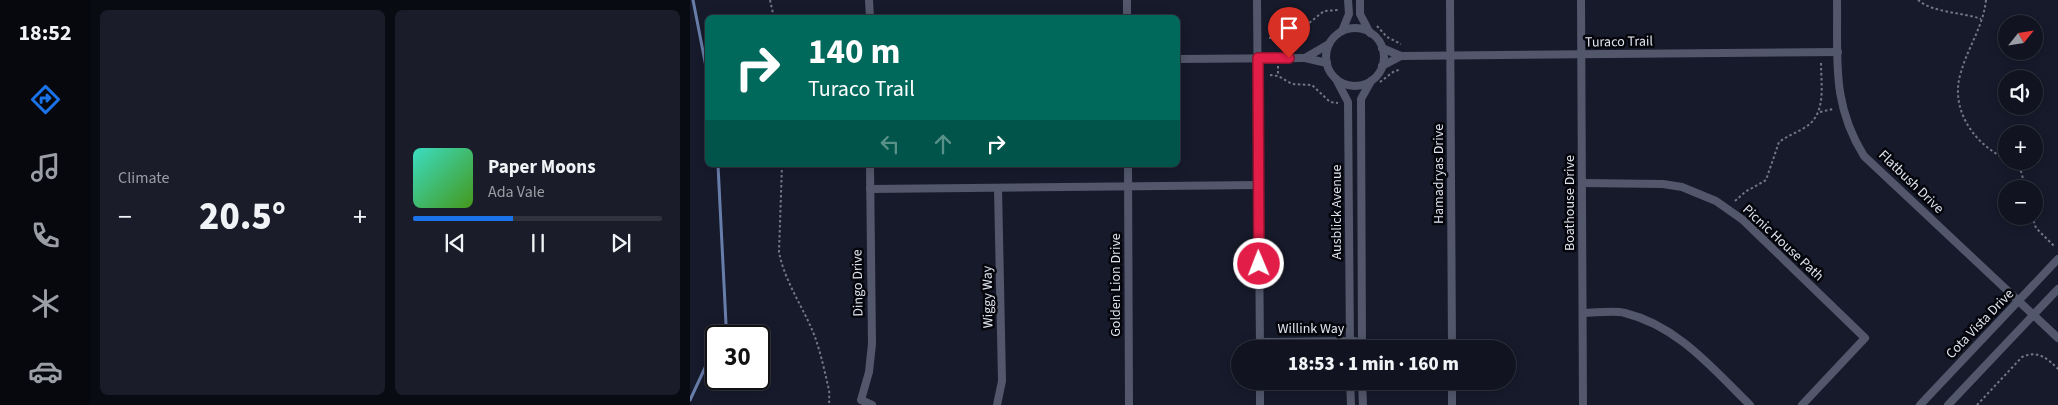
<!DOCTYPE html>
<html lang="en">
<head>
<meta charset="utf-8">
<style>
  :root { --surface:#111420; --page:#1a1d29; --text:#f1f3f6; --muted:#9c9ea5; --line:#30333e; --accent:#1a73e8 }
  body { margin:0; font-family:"Source Sans 3",sans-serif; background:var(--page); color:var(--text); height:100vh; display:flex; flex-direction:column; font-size:19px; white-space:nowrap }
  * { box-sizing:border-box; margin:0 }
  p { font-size:16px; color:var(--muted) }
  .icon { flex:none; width:28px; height:28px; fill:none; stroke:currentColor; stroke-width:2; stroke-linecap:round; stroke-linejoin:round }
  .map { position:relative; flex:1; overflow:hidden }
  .sheet { display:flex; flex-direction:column; gap:10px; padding:10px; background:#090b12; width:600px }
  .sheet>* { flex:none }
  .banner { position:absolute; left:15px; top:15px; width:475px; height:152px; border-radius:8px; box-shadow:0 2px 12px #0003,0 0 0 1px var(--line); background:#00695c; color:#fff; overflow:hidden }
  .needle { width:32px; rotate:60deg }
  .fabs { position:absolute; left:1308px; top:15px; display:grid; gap:10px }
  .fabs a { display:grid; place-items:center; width:45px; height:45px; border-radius:50%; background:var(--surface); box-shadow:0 2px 12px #0003,0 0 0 1px var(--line); font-size:25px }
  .speed { position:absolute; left:15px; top:325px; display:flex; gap:10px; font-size:25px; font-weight:700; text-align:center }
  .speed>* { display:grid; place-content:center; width:65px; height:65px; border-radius:50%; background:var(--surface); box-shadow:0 2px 12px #0003,0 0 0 1px var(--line); line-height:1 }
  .speed .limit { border:2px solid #111; border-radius:8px; background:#fff; color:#111 }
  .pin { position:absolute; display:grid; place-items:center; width:42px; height:42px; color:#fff; margin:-51px -21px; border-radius:50% 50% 50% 0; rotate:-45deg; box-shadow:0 0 5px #0007 }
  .pin .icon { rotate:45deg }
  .me { position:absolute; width:55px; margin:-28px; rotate:359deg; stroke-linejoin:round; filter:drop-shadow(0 0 4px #0008) }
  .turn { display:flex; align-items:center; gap:18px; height:105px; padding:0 20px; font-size:22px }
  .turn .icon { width:65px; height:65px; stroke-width:2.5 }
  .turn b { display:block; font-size:35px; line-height:42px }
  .lanes { display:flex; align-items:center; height:48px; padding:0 20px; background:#0003; justify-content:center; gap:25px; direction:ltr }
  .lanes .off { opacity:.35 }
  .big { font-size:38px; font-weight:800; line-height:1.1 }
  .sheet .widget { flex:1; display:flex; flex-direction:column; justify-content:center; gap:8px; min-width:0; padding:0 18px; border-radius:8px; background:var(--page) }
  .song { display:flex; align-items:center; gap:15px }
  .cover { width:60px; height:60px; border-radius:8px; background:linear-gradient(135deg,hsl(170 70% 55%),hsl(100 70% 35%)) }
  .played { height:5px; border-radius:2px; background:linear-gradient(90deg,var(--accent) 40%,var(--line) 40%) }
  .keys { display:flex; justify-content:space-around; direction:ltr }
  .heat { display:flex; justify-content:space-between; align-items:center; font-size:28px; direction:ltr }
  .sheet .tiles { flex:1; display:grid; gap:10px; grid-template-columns:repeat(2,1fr) }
  .trip { position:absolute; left:541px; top:340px; width:285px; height:50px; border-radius:25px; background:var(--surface); box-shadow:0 2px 12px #0003,0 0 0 1px var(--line); font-weight:800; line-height:50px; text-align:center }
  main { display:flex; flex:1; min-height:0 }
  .menu { display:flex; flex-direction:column; width:90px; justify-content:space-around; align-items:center; background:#07080d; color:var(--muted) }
  .menu .icon { width:35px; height:35px }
  .menu .active { color:var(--accent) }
  .menu b { font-size:22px; color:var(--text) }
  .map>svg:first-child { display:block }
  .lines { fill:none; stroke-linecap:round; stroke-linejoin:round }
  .stream { stroke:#687eaa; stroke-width:3 }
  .path { stroke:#737684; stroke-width:2; stroke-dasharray:2.5 2.5; stroke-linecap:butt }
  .street { stroke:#52576b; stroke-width:8 }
  .route-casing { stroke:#92132f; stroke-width:12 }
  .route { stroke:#e11d48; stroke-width:9 }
  .labels { text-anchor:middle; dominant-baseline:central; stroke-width:5; stroke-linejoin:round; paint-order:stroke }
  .street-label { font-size:14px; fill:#e0e3ef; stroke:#05060c }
</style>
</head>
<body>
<main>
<nav class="menu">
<b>18:52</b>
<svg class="icon active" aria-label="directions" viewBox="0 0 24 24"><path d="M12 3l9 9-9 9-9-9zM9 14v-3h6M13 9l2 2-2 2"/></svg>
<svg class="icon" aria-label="music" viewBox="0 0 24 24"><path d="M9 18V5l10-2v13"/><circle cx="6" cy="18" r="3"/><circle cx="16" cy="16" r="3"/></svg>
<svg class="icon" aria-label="phone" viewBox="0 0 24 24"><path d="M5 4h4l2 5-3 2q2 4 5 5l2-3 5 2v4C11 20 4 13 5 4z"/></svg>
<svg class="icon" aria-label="climate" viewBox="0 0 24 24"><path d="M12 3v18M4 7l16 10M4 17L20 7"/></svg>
<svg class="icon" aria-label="car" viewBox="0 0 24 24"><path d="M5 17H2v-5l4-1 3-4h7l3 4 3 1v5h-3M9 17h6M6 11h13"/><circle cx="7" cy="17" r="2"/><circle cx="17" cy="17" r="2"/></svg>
</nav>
<section class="sheet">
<div class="tiles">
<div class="widget"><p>Climate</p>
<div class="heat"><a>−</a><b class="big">20.5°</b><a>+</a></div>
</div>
<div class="widget">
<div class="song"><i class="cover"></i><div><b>Paper Moons</b><p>Ada Vale</p></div></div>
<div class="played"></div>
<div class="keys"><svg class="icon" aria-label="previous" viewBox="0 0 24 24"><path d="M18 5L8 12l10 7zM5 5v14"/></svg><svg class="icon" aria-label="pause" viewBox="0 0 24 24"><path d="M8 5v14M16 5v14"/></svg><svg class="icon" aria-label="next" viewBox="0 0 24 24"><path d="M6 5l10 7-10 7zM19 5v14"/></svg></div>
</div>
</div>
</section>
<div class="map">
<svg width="1368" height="405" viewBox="0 0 1368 405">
  <rect width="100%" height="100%" fill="#171a2b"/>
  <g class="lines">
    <g class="stream">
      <path d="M3,0L18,77"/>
      <path d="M28,165L36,324L30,336"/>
      <path d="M0,400L26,344"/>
    </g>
    <g class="path">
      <path d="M80,0L84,18"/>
      <path d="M1228,0C1243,13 1272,12 1291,19"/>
      <path d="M1296,0C1293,27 1278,47 1271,72C1259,109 1284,144 1316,159"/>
      <path d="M687,26L697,37L711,44"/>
      <path d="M579,38L603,36L634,11L649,10"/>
      <path d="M588,38V47"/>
      <path d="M588,66V76"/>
      <path d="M580,75L588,76L602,84L622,85L640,102L648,103"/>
      <path d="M690,82L703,72L711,69"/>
      <path d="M1130,112L1143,109"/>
      <path d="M1320,161L1330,168L1336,189"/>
      <path d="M92,165L89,252C95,283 114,308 125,337C131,354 135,373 139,390C140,396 138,401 140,405"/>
      <path d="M1045,201L1055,192L1076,180L1089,142C1097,136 1106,133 1114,128C1137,115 1131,86 1131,63"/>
      <path d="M1342,216L1346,228L1365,247"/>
      <path d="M1287,405L1332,357C1348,350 1357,358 1368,369"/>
    </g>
    <g class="street">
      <path d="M179,0L180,18"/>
      <path d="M437,0V18"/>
      <path d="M567,0L570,349"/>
      <path d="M670,0V14L680,33"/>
      <path d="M760,0L762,349"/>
      <path d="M891,0L893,405"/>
      <path d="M1147,0C1148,59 1141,103 1174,156L1368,338"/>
      <circle cx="665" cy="57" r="29"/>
      <path d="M652,31L659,14L658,0"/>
      <path d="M692,48L711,56L692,66"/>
      <path d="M711,56L1148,52"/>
      <path d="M488,59L615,58"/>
      <path d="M637,63L615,58L639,44"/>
      <path d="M646,79L658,102L660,349"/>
      <path d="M180,165L182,344L179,372L171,400L182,405"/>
      <path d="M438,165L439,405"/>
      <path d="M892,183L973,184L992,187L1026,201L1053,220L1175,338L1112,405"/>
      <path d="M180,189L569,185"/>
      <path d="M893,313C906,313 923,310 935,313C988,326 1023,369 1060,405"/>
      <path d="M570,342L665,341"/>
      <path d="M672,349L671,99L681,81"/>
      <path d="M570,381V405"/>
      <path d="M660,381L661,405"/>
      <path d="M672,381L673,405"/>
      <path d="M762,381V405"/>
      <path d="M307,405L312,381L308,188"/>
      <path d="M1230,405L1368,259"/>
      <path d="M1258,405L1368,289"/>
    </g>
  </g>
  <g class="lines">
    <defs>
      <path id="route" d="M569,264L568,58H599"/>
    </defs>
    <use href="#route" class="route-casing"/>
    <use href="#route" class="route"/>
  </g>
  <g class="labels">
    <g class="street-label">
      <text transform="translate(929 42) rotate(-1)">Turaco Trail</text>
      <text transform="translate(749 174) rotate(-90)">Hamadryas Drive</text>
      <text transform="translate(1221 182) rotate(44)">Flatbush Drive</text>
      <text transform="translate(880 203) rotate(-90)">Boathouse Drive</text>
      <text transform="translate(647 212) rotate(-90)">Ausblick Avenue</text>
      <text transform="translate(1093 243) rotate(43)">Picnic House Path</text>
      <text transform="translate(168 283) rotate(-91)">Dingo Drive</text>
      <text transform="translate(426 285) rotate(-90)">Golden Lion Drive</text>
      <text transform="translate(298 297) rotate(-91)">Wiggy Way</text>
      <text transform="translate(1290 324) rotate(-46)">Cota Vista Drive</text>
      <text x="621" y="329">Willink Way</text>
    </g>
  </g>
</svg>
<div class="fabs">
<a><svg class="needle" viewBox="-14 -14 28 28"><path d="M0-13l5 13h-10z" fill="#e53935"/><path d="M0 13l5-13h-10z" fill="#9c9ea5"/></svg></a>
<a><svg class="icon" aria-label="sound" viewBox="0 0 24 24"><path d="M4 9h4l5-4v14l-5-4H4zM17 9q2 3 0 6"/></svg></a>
<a>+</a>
<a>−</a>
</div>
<div class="speed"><div class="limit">30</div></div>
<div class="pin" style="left:599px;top:58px;background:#d93025"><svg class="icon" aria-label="arrive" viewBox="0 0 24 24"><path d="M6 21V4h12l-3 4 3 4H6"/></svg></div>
<svg class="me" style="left:569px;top:264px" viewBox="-20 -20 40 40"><circle r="17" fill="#e11d48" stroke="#fff" stroke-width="3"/><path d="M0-11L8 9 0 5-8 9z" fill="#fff"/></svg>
<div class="trip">18:53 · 1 min · 160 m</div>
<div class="banner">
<div class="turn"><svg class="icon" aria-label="right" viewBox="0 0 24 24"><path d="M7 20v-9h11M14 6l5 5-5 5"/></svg><div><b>140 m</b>Turaco Trail</div></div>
<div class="lanes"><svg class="icon off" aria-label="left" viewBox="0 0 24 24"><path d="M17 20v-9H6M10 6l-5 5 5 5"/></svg><svg class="icon off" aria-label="ahead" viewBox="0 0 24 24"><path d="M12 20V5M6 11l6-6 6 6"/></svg><svg class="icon" aria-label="right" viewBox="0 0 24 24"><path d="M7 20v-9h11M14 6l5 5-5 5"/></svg></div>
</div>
</div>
</main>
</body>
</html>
